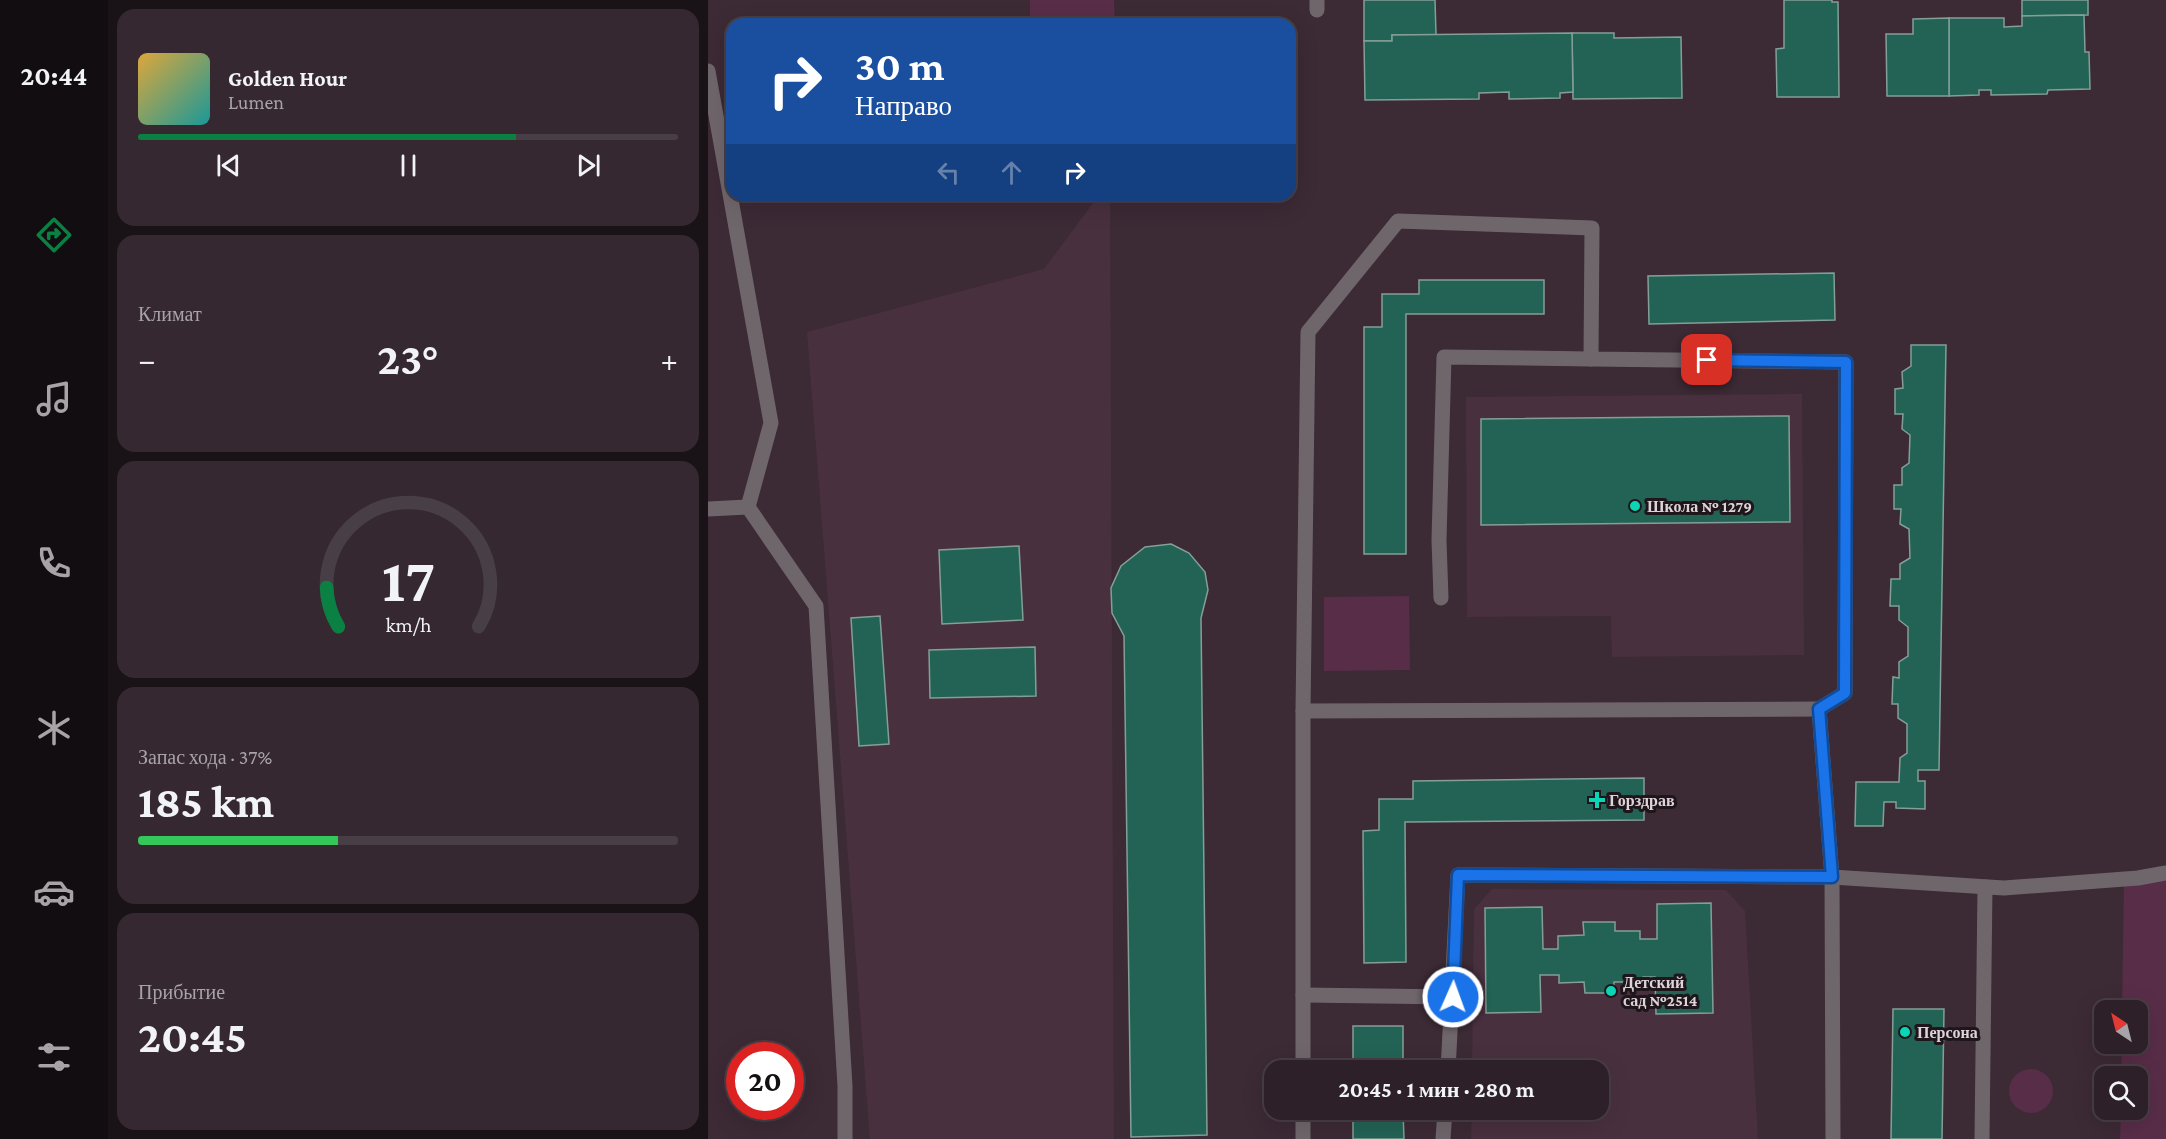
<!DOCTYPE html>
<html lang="ru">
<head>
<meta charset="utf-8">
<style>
  :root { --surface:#2d2028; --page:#352830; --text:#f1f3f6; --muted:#a7a3a8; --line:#483e45; --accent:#0b8043 }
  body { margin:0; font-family:"Crimson Pro",serif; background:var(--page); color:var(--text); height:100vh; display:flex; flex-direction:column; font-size:22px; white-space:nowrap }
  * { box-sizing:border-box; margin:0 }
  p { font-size:20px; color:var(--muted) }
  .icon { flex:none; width:33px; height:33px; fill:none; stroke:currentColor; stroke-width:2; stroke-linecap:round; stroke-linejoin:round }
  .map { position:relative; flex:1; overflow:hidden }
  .side { display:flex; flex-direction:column; gap:9px; padding:9px; background:#191216; width:600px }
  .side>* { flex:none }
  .guide { position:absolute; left:18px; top:18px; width:570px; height:183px; border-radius:18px; box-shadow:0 6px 24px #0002,0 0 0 2px var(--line); background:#1a4fa0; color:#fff; overflow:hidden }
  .needle { width:39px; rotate:325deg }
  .buttons { position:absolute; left:1386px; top:1000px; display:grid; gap:12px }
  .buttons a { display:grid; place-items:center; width:54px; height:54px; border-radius:12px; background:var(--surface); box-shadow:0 6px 24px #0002,0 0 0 2px var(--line); font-size:30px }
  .speed { position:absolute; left:18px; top:1042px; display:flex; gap:12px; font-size:30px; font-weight:700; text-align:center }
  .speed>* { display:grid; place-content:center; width:78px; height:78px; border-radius:50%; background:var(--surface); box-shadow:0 6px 24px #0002,0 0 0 2px var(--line); line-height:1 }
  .speed .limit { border:9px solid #d22; background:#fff; color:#111 }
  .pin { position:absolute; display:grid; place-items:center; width:51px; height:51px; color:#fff; margin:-26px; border-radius:12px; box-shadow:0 3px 9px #0006 }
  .me { position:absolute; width:66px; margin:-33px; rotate:2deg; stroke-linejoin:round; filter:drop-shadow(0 0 4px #0008) }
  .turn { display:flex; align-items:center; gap:21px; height:126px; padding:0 30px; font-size:27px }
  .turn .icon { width:78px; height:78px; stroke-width:2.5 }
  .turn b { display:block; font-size:42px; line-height:51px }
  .lanes { display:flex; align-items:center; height:57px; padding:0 30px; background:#0003; justify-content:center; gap:30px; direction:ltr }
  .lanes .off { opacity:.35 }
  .big { font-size:45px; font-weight:700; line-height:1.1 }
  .side .card { flex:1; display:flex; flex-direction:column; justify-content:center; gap:9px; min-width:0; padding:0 21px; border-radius:18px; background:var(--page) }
  .side .dial { align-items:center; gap:0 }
  .dial svg { height:156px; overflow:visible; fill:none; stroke:var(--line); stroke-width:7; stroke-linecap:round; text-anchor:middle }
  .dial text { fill:var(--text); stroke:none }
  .song { display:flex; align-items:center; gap:18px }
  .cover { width:72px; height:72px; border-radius:9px; background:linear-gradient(135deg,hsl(40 70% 55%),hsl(180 70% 35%)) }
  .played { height:6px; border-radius:3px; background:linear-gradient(90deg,var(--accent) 70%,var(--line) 70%) }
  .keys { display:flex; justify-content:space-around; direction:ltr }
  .heat { display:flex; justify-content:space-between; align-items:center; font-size:33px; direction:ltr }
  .charge { height:9px; border-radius:4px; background:linear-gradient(90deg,#34c759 37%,var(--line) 0) }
  .trip { position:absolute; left:556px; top:1060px; width:345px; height:60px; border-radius:18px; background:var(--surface); box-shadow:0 6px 24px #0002,0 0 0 2px var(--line); font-weight:700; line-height:60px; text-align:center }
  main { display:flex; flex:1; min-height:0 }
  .dock { display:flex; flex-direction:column; width:108px; justify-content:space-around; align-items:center; background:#120d10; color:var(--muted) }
  .dock .icon { width:42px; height:42px }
  .dock .selected { color:var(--accent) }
  .dock b { font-size:27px; color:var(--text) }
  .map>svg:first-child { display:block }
  .built { fill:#49303f }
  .green { fill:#582d48 }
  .building { fill:#226355; stroke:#849f97; stroke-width:1.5 }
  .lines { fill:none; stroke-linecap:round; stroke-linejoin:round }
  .minor { stroke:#6f666b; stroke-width:15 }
  .route-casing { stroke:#114b97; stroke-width:15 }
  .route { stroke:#1a73e8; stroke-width:10 }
  .poi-dot { fill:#0cd5b5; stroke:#1e161a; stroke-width:2 }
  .labels { text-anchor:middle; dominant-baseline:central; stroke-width:6; stroke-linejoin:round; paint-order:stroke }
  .poi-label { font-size:16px; font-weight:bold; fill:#dfd3da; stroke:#1e161a; text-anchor:start }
</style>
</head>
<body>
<main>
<nav class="dock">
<b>20:44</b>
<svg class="icon selected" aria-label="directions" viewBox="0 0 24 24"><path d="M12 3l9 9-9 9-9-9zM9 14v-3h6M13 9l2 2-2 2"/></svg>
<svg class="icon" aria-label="music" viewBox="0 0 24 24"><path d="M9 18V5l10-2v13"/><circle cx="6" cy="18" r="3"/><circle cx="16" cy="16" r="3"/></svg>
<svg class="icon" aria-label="phone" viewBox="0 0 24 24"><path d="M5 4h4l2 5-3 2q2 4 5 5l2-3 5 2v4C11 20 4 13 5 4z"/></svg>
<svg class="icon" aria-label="climate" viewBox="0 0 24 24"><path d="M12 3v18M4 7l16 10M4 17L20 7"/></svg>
<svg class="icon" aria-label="car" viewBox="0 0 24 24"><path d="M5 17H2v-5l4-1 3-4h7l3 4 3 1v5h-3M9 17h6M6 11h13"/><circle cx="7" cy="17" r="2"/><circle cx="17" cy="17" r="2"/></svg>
<svg class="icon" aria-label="filters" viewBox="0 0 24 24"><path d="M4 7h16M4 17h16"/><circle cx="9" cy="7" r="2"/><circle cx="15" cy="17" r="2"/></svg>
</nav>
<section class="side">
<div class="card">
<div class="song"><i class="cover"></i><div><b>Golden Hour</b><p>Lumen</p></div></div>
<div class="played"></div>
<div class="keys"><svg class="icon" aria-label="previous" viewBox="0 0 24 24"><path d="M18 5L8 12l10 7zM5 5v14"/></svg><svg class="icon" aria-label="pause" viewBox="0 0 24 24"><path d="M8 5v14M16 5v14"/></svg><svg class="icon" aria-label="next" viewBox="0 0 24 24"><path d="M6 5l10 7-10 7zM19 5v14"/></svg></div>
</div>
<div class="card"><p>Климат</p>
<div class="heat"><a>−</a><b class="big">23°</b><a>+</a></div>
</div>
<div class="card dial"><svg viewBox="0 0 100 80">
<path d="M14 69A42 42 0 1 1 86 69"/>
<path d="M14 69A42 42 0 0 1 8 49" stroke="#0b8043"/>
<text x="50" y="56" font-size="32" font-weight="700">17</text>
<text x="50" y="72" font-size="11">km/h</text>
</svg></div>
<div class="card"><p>Запас хода · 37%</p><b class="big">185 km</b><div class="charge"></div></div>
<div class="card"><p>Прибытие</p><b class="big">20:45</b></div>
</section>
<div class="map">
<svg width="1458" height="1139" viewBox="0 0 1458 1139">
  <rect width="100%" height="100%" fill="#3c2a35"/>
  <g class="built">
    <path d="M391,195H402L406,1139H162L99,332L336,269Z"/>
    <path d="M1094,394L1096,655L904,657L903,616L759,617L758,397Z"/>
    <path d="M784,889L1018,890L1037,911L1050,1139H763L764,1110H891V1071H764L766,909Z"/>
  </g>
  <g class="green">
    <path d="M322,0H406L407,24H322Z"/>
    <path d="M701,596L702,670L616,671V597Z"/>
    <path d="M1458,872V1139H1412L1413,1110H1430V1077H1413L1414,1044H1430V1011H1414L1416,879Z"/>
    <circle cx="1323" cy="1091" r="22"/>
  </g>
  <g class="building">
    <path d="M656,0H727L728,35H684V41H656Z"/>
    <path d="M1076,0H1124V2H1130L1131,97H1069L1068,49L1076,48Z"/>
    <path d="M1314,0H1380V15L1314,16Z"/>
    <path d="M1376,15L1377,52H1381L1382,89L1340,90L1339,94L1283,95V90H1271V95L1241,96V18H1296V27L1314,26V16Z"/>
    <path d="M1241,18V96H1179L1178,34H1205V19Z"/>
    <path d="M864,33H906V38L973,37L974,98L865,99Z"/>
    <path d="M864,33L865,92L852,93V98L801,99V92L771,93V99L657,100L656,41H684V35Z"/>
    <path d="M1126,273L1127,320L941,324L940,276Z"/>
    <path d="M711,280H836V314H698V554H656V327H674V294H711Z"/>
    <path d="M1203,345H1238L1231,770H1210V781H1217V809L1188,808V802H1176L1175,826H1147L1148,782H1191L1192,758L1199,753V724L1190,718V704H1184L1185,677L1191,678V662L1200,656V627L1191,620V606H1182L1183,579H1192V564L1202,558L1201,529L1192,524L1193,509H1186V485H1194V468L1201,463L1202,435L1194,429L1195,414H1187V389L1195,388L1194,372L1203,366Z"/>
    <path d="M1081,416L1082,522L773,525V419Z"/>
    <path d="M463,544L481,553L497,572L500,590L493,618L499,1135L423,1137L416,636L404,613L403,588L413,566L437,547Z"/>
    <path d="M311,546L315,620L234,624L231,550Z"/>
    <path d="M172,616L181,744L151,746L143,618Z"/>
    <path d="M327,647L328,696L222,698L221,650Z"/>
    <path d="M936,778V820L697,822L698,962L656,963L655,831L671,830V799H705V781Z"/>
    <path d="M1003,903L1005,1013L948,1014L947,977H935V982H906V993H877L876,982L851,983V975H832L833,1012L778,1013L777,908L834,907L835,949H850V936L876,935L875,922H907V931H932V939H949V904Z"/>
    <path d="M1185,1009H1236L1234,1139H1183Z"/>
    <rect x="645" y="1026" width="50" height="45"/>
    <path d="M645,1110H695L696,1139H645Z"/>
  </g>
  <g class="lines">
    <g class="minor">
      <path d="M609,10V0"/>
      <path d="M0,71L63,423L40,507"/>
      <path d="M0,509L40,507L108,606L137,1086V1139"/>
      <path d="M733,598L731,540L736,357L883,359"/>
      <path d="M595,711L1111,709"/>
      <path d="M595,995L745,997"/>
      <path d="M595,1071V711L600,332L690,221L884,228L883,359L1138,362L1137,693L1111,709L1124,877L1125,1139"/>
      <path d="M740,1071L750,875L1124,877L1296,888L1430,878L1458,873"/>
      <path d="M595,1139V1110"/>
      <path d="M735,1139L737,1110"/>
      <path d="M1274,1139L1277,887"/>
    </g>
  </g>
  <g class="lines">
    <defs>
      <path id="route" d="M745,997L750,875L1124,877L1111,709L1137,693L1138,362L999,360"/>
    </defs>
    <use href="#route" class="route-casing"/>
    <use href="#route" class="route"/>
  </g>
  <g class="poi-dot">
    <circle cx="927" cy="506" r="6"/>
    <path d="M886 791h6v6h6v6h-6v6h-6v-6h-6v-6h6z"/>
    <circle cx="903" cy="991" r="6"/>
    <circle cx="1197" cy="1032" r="6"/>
  </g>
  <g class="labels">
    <g class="poi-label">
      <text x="939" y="506">Школа № 1279</text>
      <text x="901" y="800">Горздрав</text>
      <text x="915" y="982">Детский<tspan x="915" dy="18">сад №2514</tspan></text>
      <text x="1209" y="1032">Персона</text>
    </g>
  </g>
</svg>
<div class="buttons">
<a><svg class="needle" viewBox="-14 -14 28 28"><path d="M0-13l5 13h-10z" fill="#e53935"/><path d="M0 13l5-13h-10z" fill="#a7a3a8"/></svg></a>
<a><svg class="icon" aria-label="search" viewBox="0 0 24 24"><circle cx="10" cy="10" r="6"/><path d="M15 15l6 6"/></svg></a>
</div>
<div class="speed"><div class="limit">20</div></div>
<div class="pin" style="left:999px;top:360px;background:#d93025"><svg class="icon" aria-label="arrive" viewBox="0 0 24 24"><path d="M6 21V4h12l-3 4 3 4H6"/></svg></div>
<svg class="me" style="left:745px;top:997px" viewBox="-20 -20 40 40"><circle r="17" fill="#1a73e8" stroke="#fff" stroke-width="3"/><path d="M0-11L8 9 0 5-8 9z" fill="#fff"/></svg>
<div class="trip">20:45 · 1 мин · 280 m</div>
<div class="guide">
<div class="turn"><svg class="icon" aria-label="right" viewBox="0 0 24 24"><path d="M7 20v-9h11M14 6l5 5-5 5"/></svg><div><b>30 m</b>Направо</div></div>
<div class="lanes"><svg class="icon off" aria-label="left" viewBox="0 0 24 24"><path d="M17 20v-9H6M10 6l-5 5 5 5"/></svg><svg class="icon off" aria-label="ahead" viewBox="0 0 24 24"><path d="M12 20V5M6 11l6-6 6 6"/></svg><svg class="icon" aria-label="right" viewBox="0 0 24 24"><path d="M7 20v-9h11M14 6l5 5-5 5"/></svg></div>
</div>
</div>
</main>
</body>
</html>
